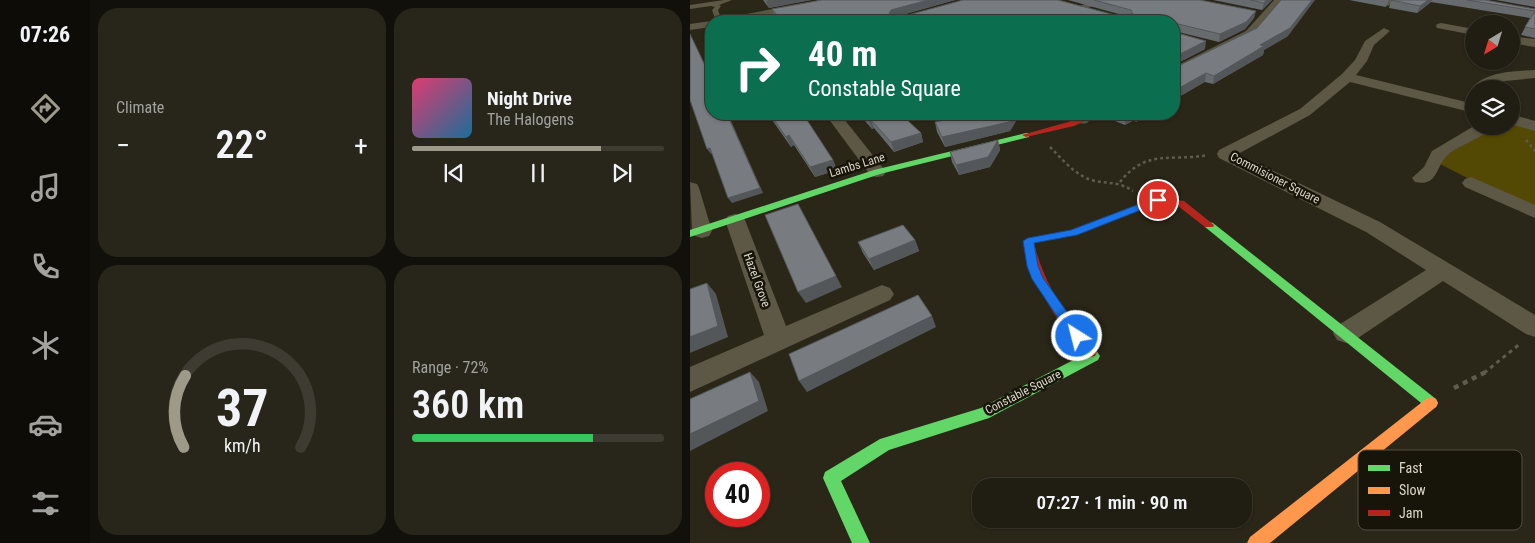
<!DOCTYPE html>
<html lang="en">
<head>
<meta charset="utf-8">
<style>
  :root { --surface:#201d12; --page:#28261b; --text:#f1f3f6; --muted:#a2a29f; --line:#3d3b32; --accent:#9d9a8a }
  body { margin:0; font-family:"Roboto Condensed",sans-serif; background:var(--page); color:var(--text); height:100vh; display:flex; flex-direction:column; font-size:19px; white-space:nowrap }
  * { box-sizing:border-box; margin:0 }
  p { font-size:16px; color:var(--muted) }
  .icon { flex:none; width:28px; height:28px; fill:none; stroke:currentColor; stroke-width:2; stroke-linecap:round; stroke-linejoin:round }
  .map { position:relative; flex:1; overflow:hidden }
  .side { display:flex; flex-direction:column; gap:8px; padding:8px; background:#12100a; width:600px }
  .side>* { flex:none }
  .guide { position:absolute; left:15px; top:15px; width:475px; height:105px; border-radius:20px; box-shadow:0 1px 4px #0004,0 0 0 1px var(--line); background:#0b6e4f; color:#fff; overflow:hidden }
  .needle { width:32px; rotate:218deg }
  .buttons { position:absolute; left:775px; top:15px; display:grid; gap:10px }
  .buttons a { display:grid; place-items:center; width:55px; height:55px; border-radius:50%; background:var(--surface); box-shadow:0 1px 4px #0004,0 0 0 1px var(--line); font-size:25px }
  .speed { position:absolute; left:15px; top:462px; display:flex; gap:10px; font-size:25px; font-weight:700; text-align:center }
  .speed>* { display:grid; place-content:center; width:65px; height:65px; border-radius:50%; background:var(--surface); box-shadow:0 1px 4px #0004,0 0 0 1px var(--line); line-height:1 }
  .speed .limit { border:8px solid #d22; background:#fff; color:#111 }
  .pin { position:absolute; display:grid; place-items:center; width:42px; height:42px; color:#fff; margin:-21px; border:2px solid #fff; border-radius:50%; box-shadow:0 1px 5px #0007 }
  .me { position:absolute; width:55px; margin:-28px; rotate:324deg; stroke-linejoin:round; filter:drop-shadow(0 0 4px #0008) }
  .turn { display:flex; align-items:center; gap:18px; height:105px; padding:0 20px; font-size:22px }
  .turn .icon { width:65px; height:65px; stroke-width:2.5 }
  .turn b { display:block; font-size:35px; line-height:42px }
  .big { font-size:38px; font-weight:600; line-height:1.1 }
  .side .tile { flex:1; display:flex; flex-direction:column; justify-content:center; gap:8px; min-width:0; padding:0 18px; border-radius:20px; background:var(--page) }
  .side .dial { align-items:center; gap:0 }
  .dial svg { height:130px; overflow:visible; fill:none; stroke:var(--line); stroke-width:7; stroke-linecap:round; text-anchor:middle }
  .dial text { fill:var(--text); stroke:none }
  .song { display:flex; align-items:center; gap:15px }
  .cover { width:60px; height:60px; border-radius:8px; background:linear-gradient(135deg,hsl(340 70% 55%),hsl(200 70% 35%)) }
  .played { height:5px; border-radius:2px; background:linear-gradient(90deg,var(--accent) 75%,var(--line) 75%) }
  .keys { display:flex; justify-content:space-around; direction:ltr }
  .heat { display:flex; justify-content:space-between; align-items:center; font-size:28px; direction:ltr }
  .charge { height:8px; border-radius:4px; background:linear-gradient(90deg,#34c759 72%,var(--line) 0) }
  .side .tiles { flex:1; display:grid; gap:8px; grid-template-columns:repeat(2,1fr) }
  .trip { position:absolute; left:282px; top:478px; width:280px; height:50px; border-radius:20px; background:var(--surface); box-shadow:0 1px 4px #0004,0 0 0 1px var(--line); font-weight:600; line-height:50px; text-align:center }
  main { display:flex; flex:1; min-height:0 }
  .dock { display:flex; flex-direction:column; width:90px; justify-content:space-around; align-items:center; background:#0d0c07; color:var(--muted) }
  .dock .icon { width:35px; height:35px }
  .dock .current { color:var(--accent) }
  .dock b { font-size:22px; color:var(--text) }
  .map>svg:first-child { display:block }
  .green { fill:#534904 }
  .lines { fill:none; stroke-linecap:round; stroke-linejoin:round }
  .path-far2 { stroke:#5e5c4d; stroke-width:2.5; stroke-dasharray:3 3; stroke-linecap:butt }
  .path-far1 { stroke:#5e5c4d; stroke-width:3; stroke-dasharray:4 4; stroke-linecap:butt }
  .path { stroke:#5e5c4d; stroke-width:4.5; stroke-dasharray:5 5; stroke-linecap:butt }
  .lane { fill:#5c5845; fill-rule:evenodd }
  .street { fill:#5c5845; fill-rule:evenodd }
  .fast { fill:#63d668; fill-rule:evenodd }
  .slow { fill:#ff974d; fill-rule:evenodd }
  .jam { fill:#b3261e; fill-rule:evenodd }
  .wall { fill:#676b6e }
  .shaded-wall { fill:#54575a }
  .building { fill:#787c80; stroke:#54575a }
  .route { fill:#1a73e8; stroke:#114b97 }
  .labels { text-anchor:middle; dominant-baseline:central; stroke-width:5; stroke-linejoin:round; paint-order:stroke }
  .street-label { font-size:12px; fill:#dbd8c8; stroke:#171509 }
  .key { fill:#171509; stroke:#525042; stroke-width:1 }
  .key-label { font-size:14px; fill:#dbd8c8 }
</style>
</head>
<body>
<main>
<nav class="dock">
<b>07:26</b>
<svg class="icon current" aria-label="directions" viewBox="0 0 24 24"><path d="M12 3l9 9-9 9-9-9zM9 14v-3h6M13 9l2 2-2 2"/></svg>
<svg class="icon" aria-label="music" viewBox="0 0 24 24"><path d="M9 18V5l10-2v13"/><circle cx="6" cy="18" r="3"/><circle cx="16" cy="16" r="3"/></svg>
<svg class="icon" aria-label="phone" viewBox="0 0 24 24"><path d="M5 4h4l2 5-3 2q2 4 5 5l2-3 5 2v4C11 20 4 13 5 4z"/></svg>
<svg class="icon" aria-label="climate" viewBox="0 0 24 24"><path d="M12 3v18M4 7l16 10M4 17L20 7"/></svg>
<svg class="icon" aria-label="car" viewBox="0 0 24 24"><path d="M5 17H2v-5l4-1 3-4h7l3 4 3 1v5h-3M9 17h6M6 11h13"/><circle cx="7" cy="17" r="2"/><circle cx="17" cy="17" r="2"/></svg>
<svg class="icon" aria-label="filters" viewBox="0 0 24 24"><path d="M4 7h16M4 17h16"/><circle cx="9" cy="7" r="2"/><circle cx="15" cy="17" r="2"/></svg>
</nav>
<section class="side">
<div class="tiles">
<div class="tile"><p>Climate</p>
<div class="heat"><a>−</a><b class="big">22°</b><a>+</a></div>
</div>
<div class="tile">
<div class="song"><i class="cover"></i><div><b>Night Drive</b><p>The Halogens</p></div></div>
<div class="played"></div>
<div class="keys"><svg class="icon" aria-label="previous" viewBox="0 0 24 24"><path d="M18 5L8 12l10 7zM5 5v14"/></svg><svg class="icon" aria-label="pause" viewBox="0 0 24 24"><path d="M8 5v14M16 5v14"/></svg><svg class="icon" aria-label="next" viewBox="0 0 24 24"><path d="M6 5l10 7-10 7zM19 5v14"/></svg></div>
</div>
<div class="tile dial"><svg viewBox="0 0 100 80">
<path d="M14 69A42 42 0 1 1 86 69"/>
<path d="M14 69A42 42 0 0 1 15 25" stroke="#9d9a8a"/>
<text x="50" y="56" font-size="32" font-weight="700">37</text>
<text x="50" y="72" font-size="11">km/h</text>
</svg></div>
<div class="tile"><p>Range · 72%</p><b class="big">360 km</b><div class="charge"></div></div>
</div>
</section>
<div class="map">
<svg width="845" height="543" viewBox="0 0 845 543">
  <rect width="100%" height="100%" fill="#2a2718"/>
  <path class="green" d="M821,122L845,128V209L805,192L750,164L755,156L802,126H821Z"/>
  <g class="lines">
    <g class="path-far2">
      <path d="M836,140L845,151"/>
      <path d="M360,147C372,159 384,174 401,180C416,184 429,181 443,191"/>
      <path d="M430,182C457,148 481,162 518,155"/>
    </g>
    <path class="path-far1" d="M794,373L831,343"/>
    <path class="path" d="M764,388L796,372"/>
    <path class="lane" d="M34,0H42L29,5L31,6L28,10L32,21H26L22,10L25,7L21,6L0,9V5Z"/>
    <g class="street">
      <path d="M131,0H152L147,3L51,21H30L35,18Z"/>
      <path d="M404,0H419L390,11L385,8Z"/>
      <path d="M584,0H594L564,35L484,76V67L556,31Z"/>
      <path d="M696,0H707L698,6L693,3Z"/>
      <path d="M21,21H23H21V27L0,30V24Z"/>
      <path d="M751,23L784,29V35L747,28L746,26L747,24Z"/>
      <path d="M694,28L700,31L684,45L677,61L666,75L784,104V113L660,82L620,115L548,154L690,222L845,315V337L836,334L753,281L665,340L656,343L647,340L643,333L647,326L736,270L676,232L529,158L527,154L529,150L610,109L652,74L665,60L675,41Z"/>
      <path d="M821,36L845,39V47L821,43Z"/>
      <path d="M845,70V78L815,81L797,89H784V92L781,89C795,71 825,71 845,70Z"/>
      <path d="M135,114H150L193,168L196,172L193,176L187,177L181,176Z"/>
      <path d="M368,114C379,113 392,111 400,120L397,123C389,125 374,121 368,114Z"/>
      <path d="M821,114L845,121V131L821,124Z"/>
      <path d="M784,126H802C791,141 767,144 755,158C746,168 747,187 725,182L722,178L734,167L742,151Z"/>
      <path d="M781,177L845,205V218L775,187L772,183L775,179Z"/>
      <path d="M0,182L7,184L9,188L22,231L19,236L12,238L5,236L2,231Z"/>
      <path d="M45,214L52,216L55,220L96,326L192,285L200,288L204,294L200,300L0,392V367L74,335L35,220L38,216Z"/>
    </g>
    <g class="fast">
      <path d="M336,133H339V137L190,174L0,237V230L184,170Z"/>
      <path d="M519,222L523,223L746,399L748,403L746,407L741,409L736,407L515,227L514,225L515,223Z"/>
      <path d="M400,347C405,348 407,351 410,356L408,360L299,418L199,450L151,481L180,543H162L133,478L135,472L190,439L291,408L395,354V348Z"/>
    </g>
    <path class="slow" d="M741,397L746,399L748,403L746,407L580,543H557L560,537L736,399Z"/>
    <g class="jam">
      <path d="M400,114H410L384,126L336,137L332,135L378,122Z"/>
      <path d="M468,197L494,201L524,225L523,227H515L488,206L469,203L387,235L344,243C351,272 364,297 382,321C390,331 401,341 407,352L405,356L400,357L395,356C367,321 343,286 333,241L338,238L381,230Z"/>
    </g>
  </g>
  <g class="wall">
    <path d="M73,0H121L79,8Z"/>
    <path d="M132,0H265L212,15H432L378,0H510L564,18L555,29L529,42L484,31V32L515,49L484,65V21H89L85,17L82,9Z"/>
    <path d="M523,0H582L572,10Z"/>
    <path d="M659,0H699L696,7Z"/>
    <path d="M701,0H795L845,9V38L831,35L840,18L741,2L727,13L699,8Z"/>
    <path d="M806,0H845V7Z"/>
    <path d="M598,36L574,50L573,55L523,84L515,82L484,68Z"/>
    <path d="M78,114H113L143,160L147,170L125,177L104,145L101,147Z"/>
    <path d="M169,114H206L211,119L231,133L233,142L204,152L184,128L182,129Z"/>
    <path d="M286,114H330L320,131L255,147L247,132L245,122Z"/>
    <path d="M415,114H460L446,122L444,120L435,125L415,117Z"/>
    <path d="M308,140L310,150L300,167L269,175L262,162L260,152Z"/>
    <path d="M225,240L229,251L184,270L173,253L168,242Z"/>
  </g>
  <g class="shaded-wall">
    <path d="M79,0H121L79,8L76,1Z"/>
    <path d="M238,0H265L204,17L199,14L201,10Z"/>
    <path d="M576,0H582L572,10L574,3Z"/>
    <path d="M622,0H625L598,36L574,50L573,55L523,84L524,76Z"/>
    <path d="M738,0H742L741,2L727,13L730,6Z"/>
    <path d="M566,11L564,18L555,29L529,42L530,34Z"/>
    <path d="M516,41L515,49L484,65V57Z"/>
    <path d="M516,73L515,82L484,100V91Z"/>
    <path d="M37,114H38L73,193L42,203L38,198Z"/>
    <path d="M323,114H330L320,131L255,147L252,137Z"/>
    <path d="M439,114H444V120L435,125V116Z"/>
    <path d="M447,114H460L446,122Z"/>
    <path d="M178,119H180L184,128L182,129Z"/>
    <path d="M231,133L233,142L204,152L201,142Z"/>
    <path d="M99,135L104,145L101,147L96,137Z"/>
    <path d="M308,140L310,150L300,167L269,175L266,165Z"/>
    <path d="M20,148L24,153L21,154L17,149Z"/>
    <path d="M143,160L147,170L125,177L120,167Z"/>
    <path d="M108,204L152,287L116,303L108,292Z"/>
    <path d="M225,240L229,251L184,270L179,259Z"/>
    <path d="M17,283L26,294L38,337L0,353V337Z"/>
    <path d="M242,316L246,327L117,392L109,381Z"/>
    <path d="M60,372L69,382L78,411L0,451V434Z"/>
  </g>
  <g class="building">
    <path d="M132,0H238L201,10L199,14L218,15L273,0H368L425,15L443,14L441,10L404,0H510L566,11L556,22L530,34L484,23V21H118L112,18L115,21H92L82,9Z"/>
    <path d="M560,0H576L574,3Z"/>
    <path d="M591,0H622L600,28L570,45L574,46L524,76L516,73L484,91V68L567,28Z"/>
    <path d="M701,0H738L730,6Z"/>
    <path d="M777,0H795L845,9V29L835,27L845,11Z"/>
    <path d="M44,15L49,21H27L25,19Z"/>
    <path d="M484,27V32L516,41L484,57V59Z"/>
    <path d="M0,34L21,78V114H37L70,188L38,198L20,148L17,149L0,100Z"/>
    <path d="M80,114H113L143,160L120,167L99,135L96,137Z"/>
    <path d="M174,114H206L211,119L215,118L231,133L201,142L180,119H178Z"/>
    <path d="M286,114H323L319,122L252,137L245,122Z"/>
    <path d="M430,114H439L435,116Z"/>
    <path d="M308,140L298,157L266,165L260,152Z"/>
    <path d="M108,204L146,276L108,292L75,215Z"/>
    <path d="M213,225L225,240L179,259L168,242Z"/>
    <path d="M17,283L28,326L0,337V289Z"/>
    <path d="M228,295L242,316L109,381L99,354Z"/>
    <path d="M60,372L69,401L0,434V399Z"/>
  </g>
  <path class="route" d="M468,197L471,198V202L387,235L344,243L348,266L353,278L394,336L392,340H383L342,279L337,266L333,241L338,238L381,230Z"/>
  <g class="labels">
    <g class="street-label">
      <text transform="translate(167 165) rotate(-17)">Lambs Lane</text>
      <text transform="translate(585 178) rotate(27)">Commisioner Square</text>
      <text transform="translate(67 280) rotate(70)">Hazel Grove</text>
      <text transform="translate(333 392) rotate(-27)">Constable Square</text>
    </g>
  </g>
  <rect x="668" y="450" width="164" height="80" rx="8" class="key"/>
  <rect x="678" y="465" width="22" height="6" fill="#63d668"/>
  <rect x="678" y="487" width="22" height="7" fill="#ff974d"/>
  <rect x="678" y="510" width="22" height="6" fill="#b3261e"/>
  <g class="key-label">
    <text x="709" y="473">Fast</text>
    <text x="709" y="495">Slow</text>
    <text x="709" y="518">Jam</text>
  </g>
</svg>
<div class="buttons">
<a><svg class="needle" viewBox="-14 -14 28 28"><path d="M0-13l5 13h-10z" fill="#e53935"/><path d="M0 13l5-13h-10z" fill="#a2a29f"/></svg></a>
<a><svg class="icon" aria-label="layers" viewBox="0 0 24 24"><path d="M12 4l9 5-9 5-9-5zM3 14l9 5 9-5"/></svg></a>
</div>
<div class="speed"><div class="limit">40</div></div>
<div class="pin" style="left:468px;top:200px;background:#d93025"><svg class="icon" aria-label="arrive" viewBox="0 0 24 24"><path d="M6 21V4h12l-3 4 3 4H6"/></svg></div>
<svg class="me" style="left:387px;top:336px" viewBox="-20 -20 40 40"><circle r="17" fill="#1a73e8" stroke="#fff" stroke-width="3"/><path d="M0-11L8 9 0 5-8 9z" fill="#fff"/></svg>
<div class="trip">07:27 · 1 min · 90 m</div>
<div class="guide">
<div class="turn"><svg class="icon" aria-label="right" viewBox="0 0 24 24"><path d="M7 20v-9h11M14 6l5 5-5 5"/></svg><div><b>40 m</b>Constable Square</div></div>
</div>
</div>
</main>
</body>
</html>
